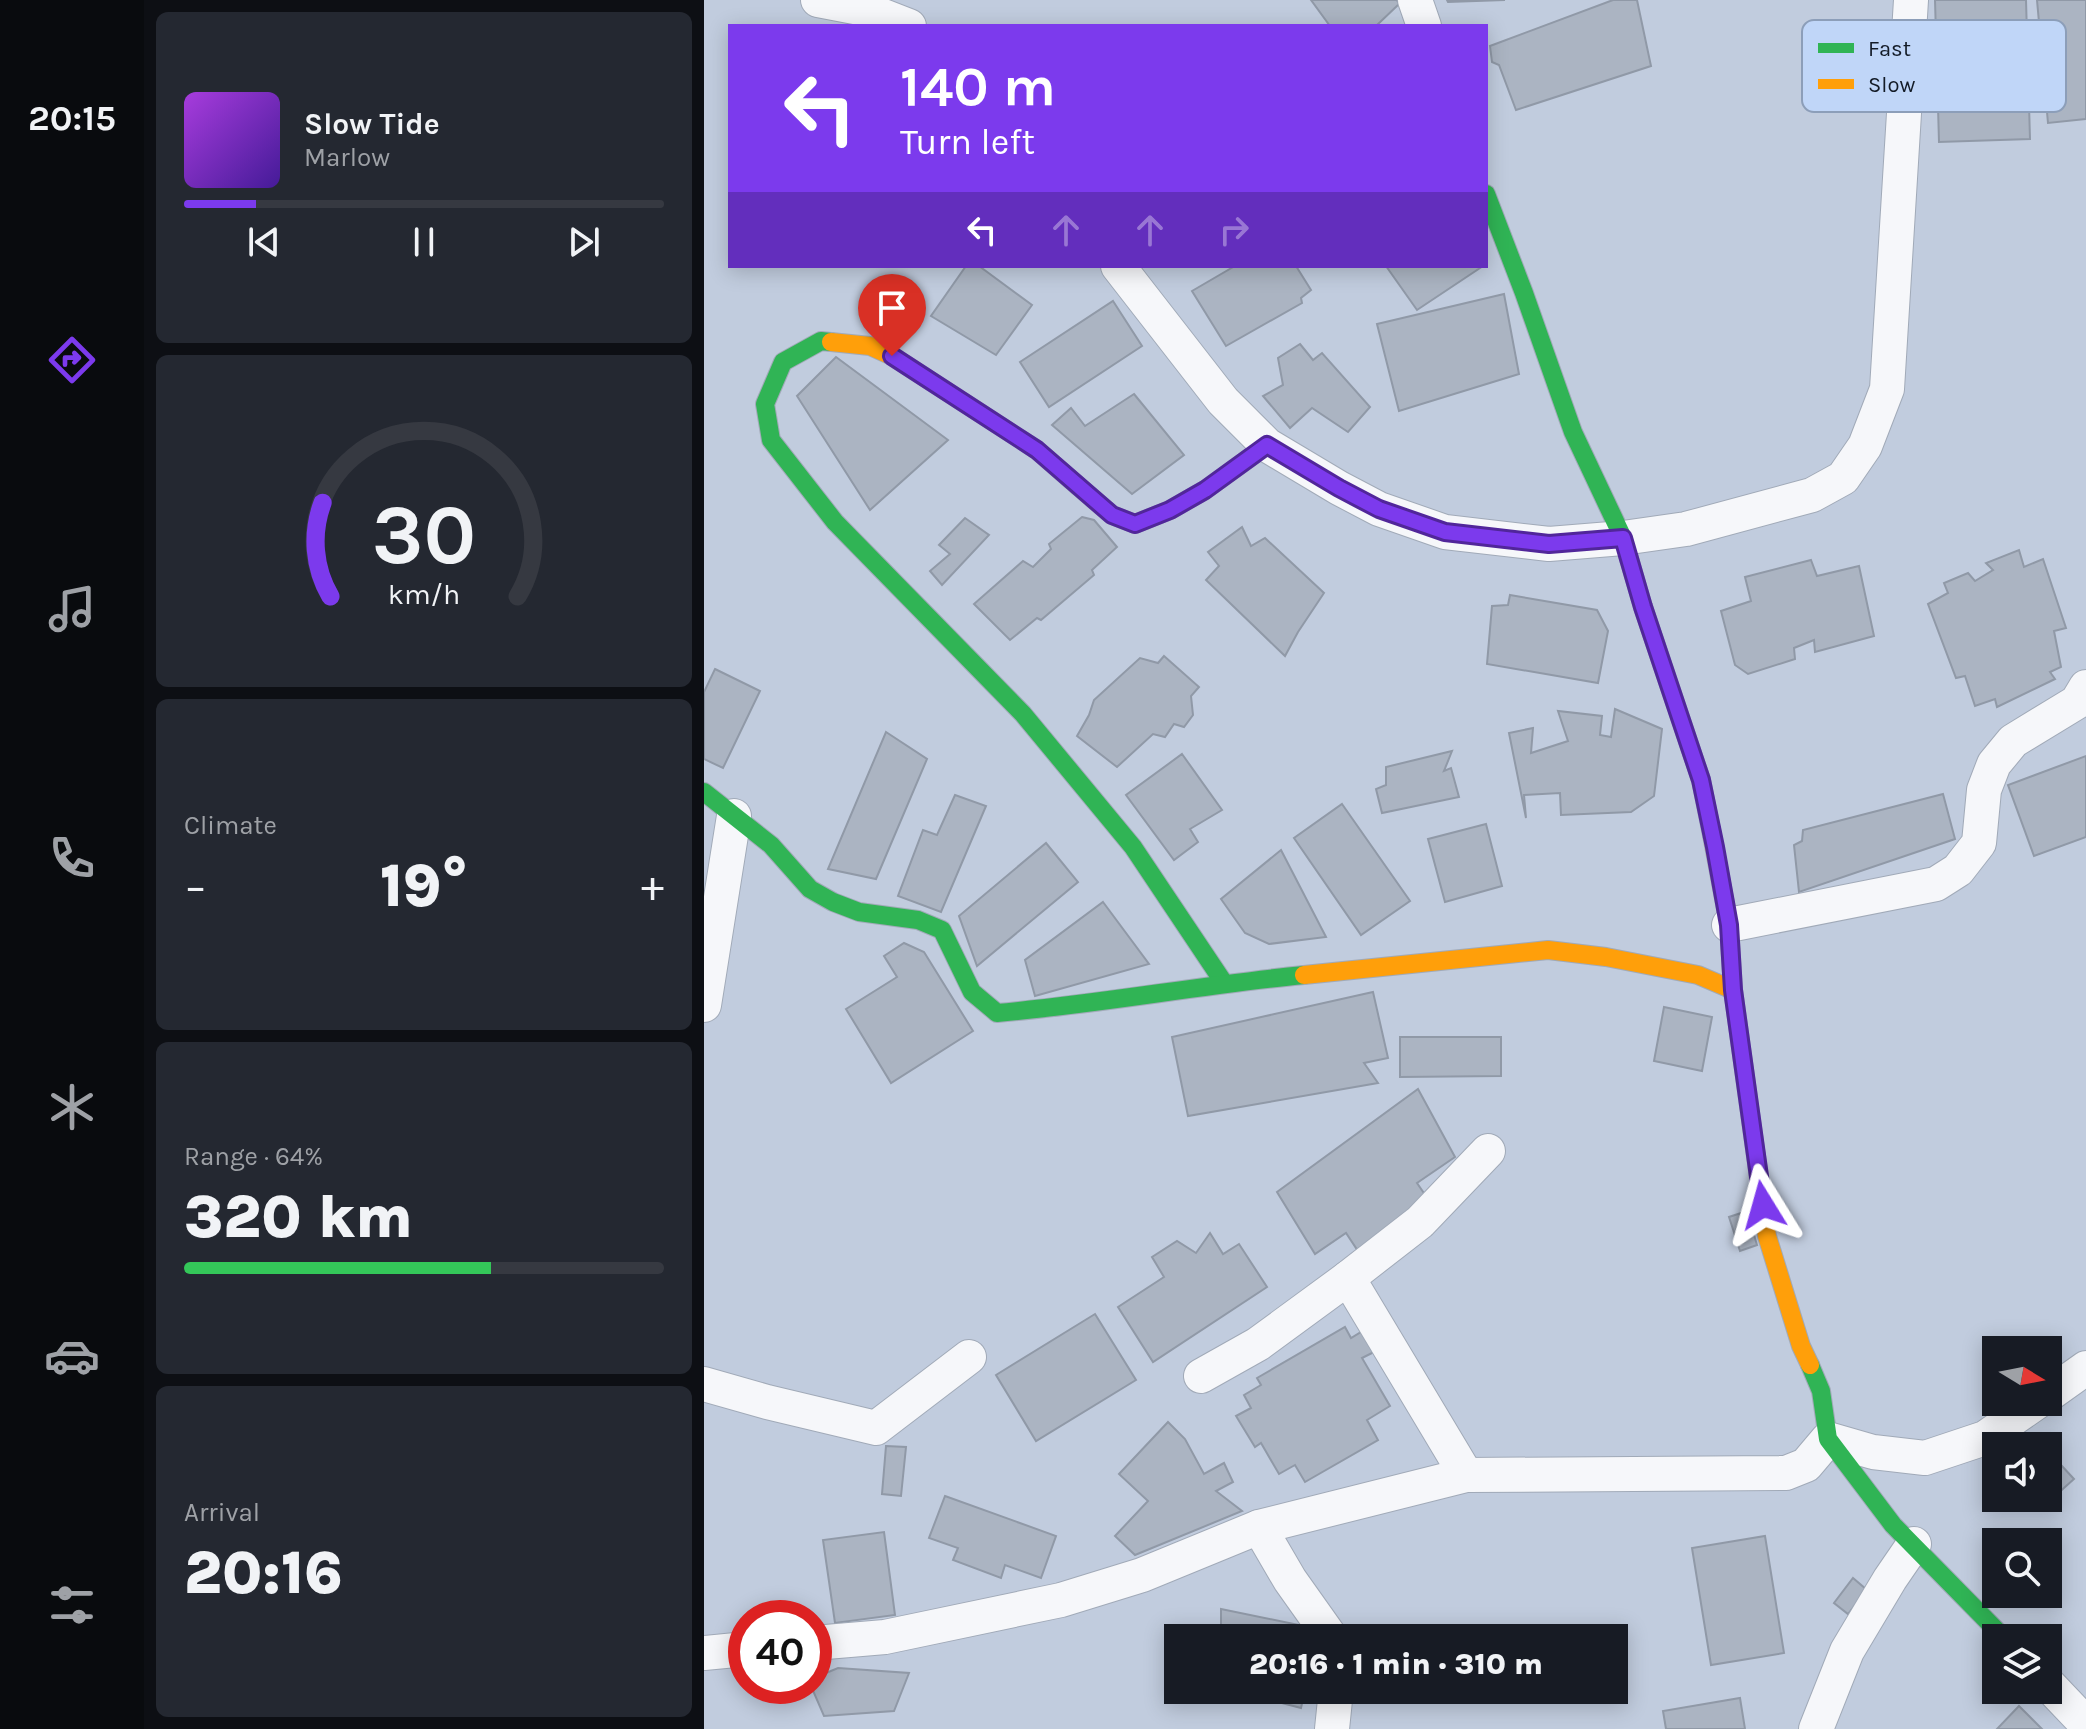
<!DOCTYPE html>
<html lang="en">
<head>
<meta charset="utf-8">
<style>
  :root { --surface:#171b24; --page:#242831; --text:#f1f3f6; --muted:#9ea1a6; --line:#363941; --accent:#7c3aed }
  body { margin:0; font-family:Karla,sans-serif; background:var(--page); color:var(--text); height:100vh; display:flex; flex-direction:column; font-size:30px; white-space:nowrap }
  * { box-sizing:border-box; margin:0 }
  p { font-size:26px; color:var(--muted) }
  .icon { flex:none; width:44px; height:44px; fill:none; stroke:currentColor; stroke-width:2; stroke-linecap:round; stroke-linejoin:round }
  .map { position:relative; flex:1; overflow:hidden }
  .panel { display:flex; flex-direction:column; gap:12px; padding:12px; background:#0d0f14; width:560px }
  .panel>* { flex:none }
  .top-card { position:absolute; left:24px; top:24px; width:760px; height:244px; border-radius:0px; box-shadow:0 4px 20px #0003; background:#7c3aed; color:#fff; overflow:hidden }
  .needle { width:52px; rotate:100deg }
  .controls { position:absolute; left:1278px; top:1336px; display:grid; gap:16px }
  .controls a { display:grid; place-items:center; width:80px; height:80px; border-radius:0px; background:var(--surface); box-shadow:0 4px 20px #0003; font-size:40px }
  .speed { position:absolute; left:24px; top:1600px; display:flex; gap:16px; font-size:40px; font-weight:700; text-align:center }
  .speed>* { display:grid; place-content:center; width:104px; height:104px; border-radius:50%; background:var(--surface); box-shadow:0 4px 20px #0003; line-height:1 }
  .speed .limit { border:12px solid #d22; background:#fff; color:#111 }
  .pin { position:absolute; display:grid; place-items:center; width:68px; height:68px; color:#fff; margin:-82px -34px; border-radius:50% 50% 50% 0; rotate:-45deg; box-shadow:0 0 8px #0007 }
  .pin .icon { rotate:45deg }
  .me { position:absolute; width:88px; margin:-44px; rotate:352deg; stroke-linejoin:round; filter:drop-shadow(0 0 6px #0008) }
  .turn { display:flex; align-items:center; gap:28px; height:168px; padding:0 40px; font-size:36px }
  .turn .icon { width:104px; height:104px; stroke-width:2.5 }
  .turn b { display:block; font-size:56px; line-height:68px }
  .lanes { display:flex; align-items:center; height:76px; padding:0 40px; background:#0003; justify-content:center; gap:40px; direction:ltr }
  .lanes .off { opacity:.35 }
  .big { font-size:60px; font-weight:800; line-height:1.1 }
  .panel .widget { flex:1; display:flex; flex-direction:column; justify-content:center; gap:12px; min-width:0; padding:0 28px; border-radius:12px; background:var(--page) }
  .panel .dial { align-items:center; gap:0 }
  .dial svg { height:208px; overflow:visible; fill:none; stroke:var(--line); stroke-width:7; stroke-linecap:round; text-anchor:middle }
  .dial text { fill:var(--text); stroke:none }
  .song { display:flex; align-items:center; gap:24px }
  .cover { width:96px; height:96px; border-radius:12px; background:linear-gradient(135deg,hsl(280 70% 55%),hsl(260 70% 35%)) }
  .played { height:8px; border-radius:4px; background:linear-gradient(90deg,var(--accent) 15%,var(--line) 15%) }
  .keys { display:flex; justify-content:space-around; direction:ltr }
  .heat { display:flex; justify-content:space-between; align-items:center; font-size:44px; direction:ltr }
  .charge { height:12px; border-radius:6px; background:linear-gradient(90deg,#34c759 64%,var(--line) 0) }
  .trip { position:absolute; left:460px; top:1624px; width:464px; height:80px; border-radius:0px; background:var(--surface); box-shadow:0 4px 20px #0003; font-weight:800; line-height:80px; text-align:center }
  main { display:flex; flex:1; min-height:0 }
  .tab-bar { display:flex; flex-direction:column; width:144px; justify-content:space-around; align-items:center; background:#090b0e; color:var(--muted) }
  .tab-bar .icon { width:56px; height:56px }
  .tab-bar .on { color:var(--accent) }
  .tab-bar b { font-size:36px; color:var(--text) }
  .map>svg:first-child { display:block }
  .building { fill:#abb4c2; stroke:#9099a7; stroke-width:2 }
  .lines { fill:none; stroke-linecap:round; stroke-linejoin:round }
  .street-casing { stroke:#a1aab8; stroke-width:36 }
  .fast-casing { stroke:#a1aab8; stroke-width:20 }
  .slow-casing { stroke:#a1aab8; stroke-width:20 }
  .street { stroke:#f6f7fa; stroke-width:34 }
  .fast { stroke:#30b455; stroke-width:18 }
  .slow { stroke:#ff9f0a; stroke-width:18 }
  .route-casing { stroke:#51269a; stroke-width:20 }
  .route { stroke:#7c3aed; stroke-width:14 }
  .key { fill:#c0d6f8; stroke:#8c9eb9; stroke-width:2 }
  .key-label { font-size:22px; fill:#131b27 }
</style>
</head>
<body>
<main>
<nav class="tab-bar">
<b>20:15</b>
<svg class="icon on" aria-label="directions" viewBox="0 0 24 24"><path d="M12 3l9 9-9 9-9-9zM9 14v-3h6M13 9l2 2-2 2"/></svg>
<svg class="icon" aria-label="music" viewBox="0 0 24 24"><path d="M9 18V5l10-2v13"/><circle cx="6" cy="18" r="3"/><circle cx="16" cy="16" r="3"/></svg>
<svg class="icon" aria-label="phone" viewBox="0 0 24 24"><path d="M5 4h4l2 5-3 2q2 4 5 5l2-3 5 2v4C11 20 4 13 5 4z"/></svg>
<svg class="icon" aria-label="climate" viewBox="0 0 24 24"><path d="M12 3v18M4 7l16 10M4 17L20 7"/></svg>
<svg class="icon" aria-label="car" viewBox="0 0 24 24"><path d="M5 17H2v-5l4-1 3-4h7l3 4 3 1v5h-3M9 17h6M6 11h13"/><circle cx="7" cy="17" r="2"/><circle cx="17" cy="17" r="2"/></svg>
<svg class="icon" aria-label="filters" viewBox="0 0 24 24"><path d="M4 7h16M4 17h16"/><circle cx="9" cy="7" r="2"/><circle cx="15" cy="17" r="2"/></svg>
</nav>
<section class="panel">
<div class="widget">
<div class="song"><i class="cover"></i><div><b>Slow Tide</b><p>Marlow</p></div></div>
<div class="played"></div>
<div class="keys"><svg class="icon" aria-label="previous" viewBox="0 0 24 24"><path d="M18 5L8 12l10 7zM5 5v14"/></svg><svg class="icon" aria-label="pause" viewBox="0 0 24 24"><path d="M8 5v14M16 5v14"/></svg><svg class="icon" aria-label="next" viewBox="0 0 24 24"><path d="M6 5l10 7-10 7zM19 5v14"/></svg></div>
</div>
<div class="widget dial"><svg viewBox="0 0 100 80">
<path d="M14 69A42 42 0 1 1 86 69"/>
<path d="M14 69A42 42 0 0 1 11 33" stroke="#7c3aed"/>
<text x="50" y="56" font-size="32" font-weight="700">30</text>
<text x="50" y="72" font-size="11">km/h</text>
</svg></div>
<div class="widget"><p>Climate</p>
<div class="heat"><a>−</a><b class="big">19°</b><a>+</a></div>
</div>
<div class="widget"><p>Range · 64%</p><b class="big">320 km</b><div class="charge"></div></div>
<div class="widget"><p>Arrival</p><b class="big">20:16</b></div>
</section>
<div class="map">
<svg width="1382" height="1729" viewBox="0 0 1382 1729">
  <rect width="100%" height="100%" fill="#c1ccde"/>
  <g class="building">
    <path d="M607,0H693L695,4L672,26H626Z"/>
    <path d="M743,0H801L744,2Z"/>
    <path d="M909,0H933L947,66L812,110L795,65L788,62L786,46Z"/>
    <path d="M1231,0H1322L1326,139L1235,142Z"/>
    <path d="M1333,0H1382V119L1344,123Z"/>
    <path d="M262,266H275L328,305L292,355L227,316Z"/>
    <path d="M531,266H592L607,290L597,298L598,303L522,346L488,291Z"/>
    <path d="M682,266H779L713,310Z"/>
    <path d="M800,294L815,374L695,411L673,324Z"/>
    <path d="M409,301L438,346L345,407L316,362Z"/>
    <path d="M596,344L609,360L618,353L666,407L644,432L608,408L586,428L559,396L579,385L574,358Z"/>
    <path d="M132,357L244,440L166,510L93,396Z"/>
    <path d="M430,394L480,455L428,494L348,425L367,408L381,426Z"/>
    <path d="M378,517L390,520L413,547L388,570L390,575L337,620L333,618L306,640L270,604L319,561L329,567L347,549L345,544Z"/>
    <path d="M261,518L285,535L238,585L226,571L246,554L235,545Z"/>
    <path d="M538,527L547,546L561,538L620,593L594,632L581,656L502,580L515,566L504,552Z"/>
    <path d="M1315,550L1320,567L1339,559L1362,628L1350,631L1357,667L1346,672L1351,679L1293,707L1291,699L1271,706L1261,676L1252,678L1224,604L1244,593L1240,583L1264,573L1271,581L1289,570L1282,563Z"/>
    <path d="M1107,560L1113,576L1155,566L1170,636L1111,652L1110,640L1090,648L1091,659L1044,674L1031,665L1017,611L1047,601L1041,577Z"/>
    <path d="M806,595L893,610L904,631L894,683L783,664L788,606L804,605Z"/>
    <path d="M460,656L495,687L487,696L489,715L480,727L470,724L461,737L449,734L413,767L373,736L385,715L390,700L436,658L454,663Z"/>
    <path d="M11,669L56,691L19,768L0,759V692Z"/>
    <path d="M911,709L958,729L950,796L927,812L857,815L856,793L820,795L822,818L805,733L829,728L827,753L864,741L854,711L898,716L896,735L907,737Z"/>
    <path d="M182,732L223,759L172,879L124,869Z"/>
    <path d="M748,751L740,771L747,768L755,797L678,813L672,789L682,785V767Z"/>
    <path d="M478,754L518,810L486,829L494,842L470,860L422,795Z"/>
    <path d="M1382,756V837L1330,856L1304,785Z"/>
    <path d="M1239,794L1251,839L1095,892L1090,845L1098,841L1099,830Z"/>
    <path d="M251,795L282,806L237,912L194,896L219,830L233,835Z"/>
    <path d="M638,804L706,901L657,935L590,838Z"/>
    <path d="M782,824L798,886L741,902L724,839Z"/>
    <path d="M342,843L374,882L273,966L255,916Z"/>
    <path d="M577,850L622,937L565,944L541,933L517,899Z"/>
    <path d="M399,902L445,964L331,996L321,960Z"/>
    <path d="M200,943L220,952L269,1031L187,1083L142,1009L193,977L180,956Z"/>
    <path d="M669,992L684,1058L660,1063L674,1083L484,1116L468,1037Z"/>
    <path d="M960,1007L1008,1017L998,1071L950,1061Z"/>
    <path d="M696,1037H797V1076L696,1077Z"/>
    <path d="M714,1089L751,1157L713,1183L726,1202L654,1251L642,1233L611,1254L573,1192Z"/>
    <path d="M1043,1211L1053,1245L1036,1251L1025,1217Z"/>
    <path d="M506,1233L519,1254L535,1244L563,1287L449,1362L414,1307L460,1277L448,1257L473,1241L492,1253Z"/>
    <path d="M391,1314L432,1380L332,1441L292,1375Z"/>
    <path d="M641,1327L647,1338L662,1329L674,1350L658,1358L686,1406L663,1420L674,1440L601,1482L591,1465L575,1474L557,1443L551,1447L532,1416L547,1408L540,1395L557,1385L553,1378Z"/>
    <path d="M464,1422L481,1439L500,1474L520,1463L529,1482L512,1491L538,1511L431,1555L411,1536L444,1501L415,1474Z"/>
    <path d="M182,1446L202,1447L197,1496L178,1494Z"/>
    <path d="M1344,1451L1370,1479L1351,1496L1344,1488Z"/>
    <path d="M241,1496L352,1536L337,1578L301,1565L297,1578L249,1560L254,1548L225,1538Z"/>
    <path d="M180,1532L191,1615L131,1623L119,1540Z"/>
    <path d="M1061,1536L1080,1653L1007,1665L988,1548Z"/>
    <path d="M1149,1578L1163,1590L1144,1614L1130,1603Z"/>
    <path d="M517,1609L614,1629L612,1638H517Z"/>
    <path d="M134,1668L205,1673L190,1711L120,1716L107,1686H110V1678Z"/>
    <path d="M543,1690H601L597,1708L555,1697Z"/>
    <path d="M1036,1698L1041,1729H962L959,1711Z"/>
    <path d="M1315,1706L1338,1729H1293Z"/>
  </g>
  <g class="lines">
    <defs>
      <g id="street">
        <path d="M114,0L161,9L205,26"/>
        <path d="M711,0L720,26"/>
        <path d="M414,266L519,401L563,445L635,488L675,509L741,532L845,544L919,538L982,529L1108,495L1139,478L1161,446L1183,389L1207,0"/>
        <path d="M1025,925L1232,884L1254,870L1275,843L1280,790L1290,764L1309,741L1373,702L1382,687"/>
        <path d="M0,1005L30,816"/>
        <path d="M497,1376L554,1344L644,1278"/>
        <path d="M0,1384L63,1402L172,1428L265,1357"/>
        <path d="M1344,1395L1382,1368"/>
        <path d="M762,1475L644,1278L716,1222L784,1151"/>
        <path d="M555,1527L586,1580L625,1635V1638"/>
        <path d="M110,1643L181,1637L357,1600L438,1575L555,1527L762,1475L1082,1473L1102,1465L1124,1439L1169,1452L1221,1458L1281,1438L1333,1402"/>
        <path d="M0,1653L42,1649"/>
        <path d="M1344,1684L1382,1724"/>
        <path d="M628,1729L632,1690"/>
        <path d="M1112,1729L1143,1651L1186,1579L1210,1544"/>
      </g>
      <g id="fast">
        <path d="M782,194L820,293L869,432L919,538L939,607L997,780L1008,835"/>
        <path d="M127,342L117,341L79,362L61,404L67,440L131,522L319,714L429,847L520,983"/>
        <path d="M374,486L408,515L431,524L466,510L501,490L563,445"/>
        <path d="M0,792L67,845L106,889L129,902L155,912L214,920L238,930L268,992L293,1013C396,1004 497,985 600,975"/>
        <path d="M1106,1365L1117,1391L1124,1439L1189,1525L1300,1638"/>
      </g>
      <g id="slow">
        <path d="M127,342L166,346L188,356L333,450L374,486"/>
        <path d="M1008,835L1025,925L1029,990L1063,1236L1097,1346L1106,1365"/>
        <path d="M600,975L844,950L902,957L994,975L1029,990"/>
      </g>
    </defs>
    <use href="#street" class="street-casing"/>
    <use href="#fast" class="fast-casing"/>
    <use href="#slow" class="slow-casing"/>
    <use href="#street" class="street"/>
    <use href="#fast" class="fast"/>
    <use href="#slow" class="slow"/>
  </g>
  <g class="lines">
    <defs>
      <path id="route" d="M188,356L333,450L408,515L431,524L466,510L501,490L563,445L635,488L675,509L741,532L845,544L919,538L939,607L997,780L1011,847L1025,925L1029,990L1059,1205"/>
    </defs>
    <use href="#route" class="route-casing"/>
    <use href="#route" class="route"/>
  </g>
  <rect x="1098" y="20" width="264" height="92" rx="12" class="key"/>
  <rect x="1114" y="43" width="36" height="10" fill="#30b455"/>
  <rect x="1114" y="79" width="36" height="10" fill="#ff9f0a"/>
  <g class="key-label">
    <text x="1164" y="56">Fast</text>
    <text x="1164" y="92">Slow</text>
  </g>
</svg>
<div class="controls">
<a><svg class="needle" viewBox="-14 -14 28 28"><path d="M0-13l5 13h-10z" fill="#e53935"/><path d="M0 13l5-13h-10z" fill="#9ea1a6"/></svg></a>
<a><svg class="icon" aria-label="sound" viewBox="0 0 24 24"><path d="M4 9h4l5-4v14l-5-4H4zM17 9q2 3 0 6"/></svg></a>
<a><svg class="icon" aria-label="search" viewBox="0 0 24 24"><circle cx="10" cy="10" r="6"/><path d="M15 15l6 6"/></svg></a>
<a><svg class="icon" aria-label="layers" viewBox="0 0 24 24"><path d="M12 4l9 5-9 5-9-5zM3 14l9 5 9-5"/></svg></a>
</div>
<div class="speed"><div class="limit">40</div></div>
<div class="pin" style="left:188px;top:356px;background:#d93025"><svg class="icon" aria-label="arrive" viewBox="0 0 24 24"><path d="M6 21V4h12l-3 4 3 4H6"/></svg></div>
<svg class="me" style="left:1059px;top:1205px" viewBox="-20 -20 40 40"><path d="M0-17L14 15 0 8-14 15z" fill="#7c3aed" stroke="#fff" stroke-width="4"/></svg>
<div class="trip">20:16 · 1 min · 310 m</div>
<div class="top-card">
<div class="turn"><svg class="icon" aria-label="left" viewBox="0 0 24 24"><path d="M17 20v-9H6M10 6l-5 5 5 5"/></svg><div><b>140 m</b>Turn left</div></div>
<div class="lanes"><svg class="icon" aria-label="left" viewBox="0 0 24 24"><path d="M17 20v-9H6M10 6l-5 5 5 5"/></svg><svg class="icon off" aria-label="ahead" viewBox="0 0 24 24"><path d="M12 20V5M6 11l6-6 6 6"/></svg><svg class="icon off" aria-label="ahead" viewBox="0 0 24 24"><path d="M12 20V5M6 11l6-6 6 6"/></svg><svg class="icon off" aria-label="right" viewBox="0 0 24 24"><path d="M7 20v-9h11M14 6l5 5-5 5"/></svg></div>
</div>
</div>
</main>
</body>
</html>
